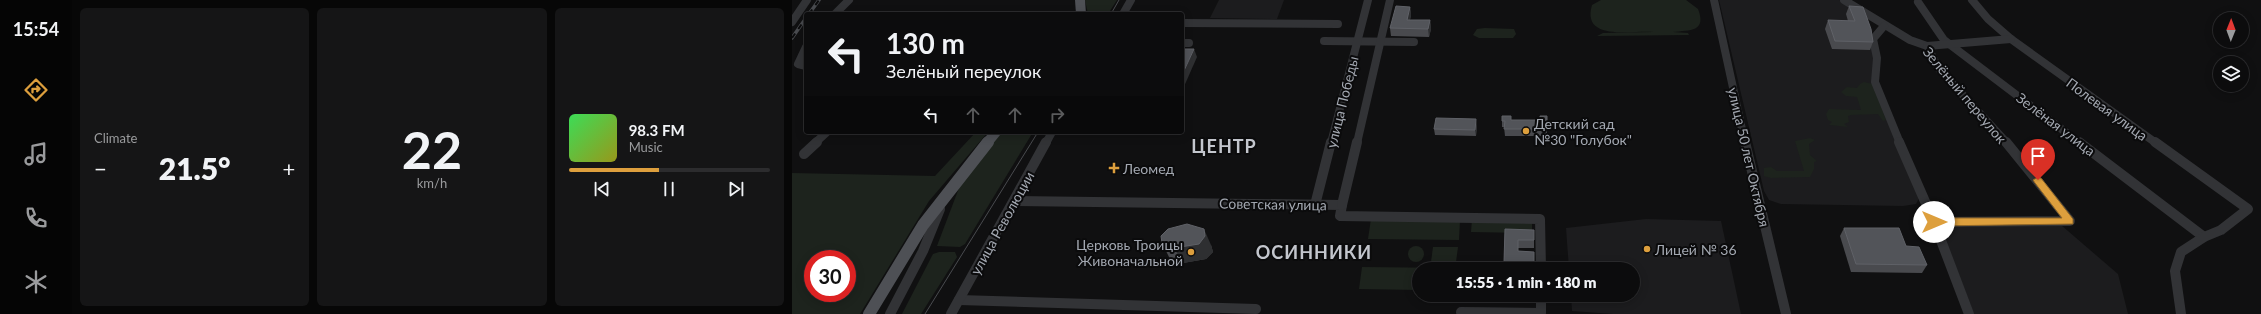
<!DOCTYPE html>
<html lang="en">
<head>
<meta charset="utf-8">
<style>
  :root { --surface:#0c0c0d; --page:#151516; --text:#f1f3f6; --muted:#9a9b9d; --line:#2c2c2e; --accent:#dd9f3d }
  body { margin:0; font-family:Lato,sans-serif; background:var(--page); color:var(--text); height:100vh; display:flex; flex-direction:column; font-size:15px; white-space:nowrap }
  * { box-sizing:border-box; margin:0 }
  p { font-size:13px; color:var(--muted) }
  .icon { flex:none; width:22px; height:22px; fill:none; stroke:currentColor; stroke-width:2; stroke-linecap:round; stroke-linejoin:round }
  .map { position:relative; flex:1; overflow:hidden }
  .side { display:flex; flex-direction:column; gap:8px; padding:8px; background:#070707; width:720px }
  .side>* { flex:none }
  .guide { position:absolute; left:12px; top:12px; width:380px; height:122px; border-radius:4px; box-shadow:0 2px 10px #0003,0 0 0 1px var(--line); background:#0c0c0d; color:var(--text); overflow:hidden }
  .needle { width:26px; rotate:1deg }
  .fabs { position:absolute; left:1421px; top:12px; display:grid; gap:8px }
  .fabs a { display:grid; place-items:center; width:36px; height:36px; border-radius:50%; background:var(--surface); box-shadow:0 2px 10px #0003,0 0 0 1px var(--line); font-size:20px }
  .speed { position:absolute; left:12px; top:250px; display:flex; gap:8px; font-size:20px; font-weight:700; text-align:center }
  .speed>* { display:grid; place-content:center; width:52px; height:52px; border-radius:50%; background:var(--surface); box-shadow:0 2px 10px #0003,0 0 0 1px var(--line); line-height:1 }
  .speed .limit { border:6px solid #d22; background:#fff; color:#111 }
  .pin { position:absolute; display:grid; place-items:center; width:34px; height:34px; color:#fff; margin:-41px -17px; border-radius:50% 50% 50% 0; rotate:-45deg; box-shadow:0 0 4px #0007 }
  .pin .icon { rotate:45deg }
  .me { position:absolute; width:44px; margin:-22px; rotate:90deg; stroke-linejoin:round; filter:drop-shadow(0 0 3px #0008) }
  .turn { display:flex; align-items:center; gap:14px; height:84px; padding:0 16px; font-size:18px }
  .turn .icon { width:52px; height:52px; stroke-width:2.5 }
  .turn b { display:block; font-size:28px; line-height:34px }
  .lanes { display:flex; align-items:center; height:38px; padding:0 16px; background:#0003; justify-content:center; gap:20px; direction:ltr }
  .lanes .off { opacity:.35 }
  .big { font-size:30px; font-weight:800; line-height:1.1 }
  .side .card { flex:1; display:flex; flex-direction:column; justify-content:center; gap:6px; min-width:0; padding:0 14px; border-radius:6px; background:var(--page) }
  .side .dial { align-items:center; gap:0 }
  .dial b { font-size:52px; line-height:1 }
  .song { display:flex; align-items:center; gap:12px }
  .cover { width:48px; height:48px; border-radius:6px; background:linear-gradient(135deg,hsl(130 70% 55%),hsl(60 70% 35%)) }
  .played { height:4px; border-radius:2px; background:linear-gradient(90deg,var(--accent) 45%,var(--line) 45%) }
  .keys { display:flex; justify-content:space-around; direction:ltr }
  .heat { display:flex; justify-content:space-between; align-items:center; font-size:22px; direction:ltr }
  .side .tiles { flex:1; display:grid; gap:8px; grid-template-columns:repeat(3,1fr) }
  .trip { position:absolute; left:620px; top:262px; width:228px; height:40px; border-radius:20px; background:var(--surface); box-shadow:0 2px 10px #0003,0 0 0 1px var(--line); font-weight:800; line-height:40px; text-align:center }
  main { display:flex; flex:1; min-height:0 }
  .tabs { display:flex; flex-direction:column; width:72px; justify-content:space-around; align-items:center; background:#050505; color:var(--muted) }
  .tabs .icon { width:28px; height:28px }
  .tabs .current { color:var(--accent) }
  .tabs b { font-size:18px; color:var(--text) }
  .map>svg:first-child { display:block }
  .built { fill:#1c1c1e }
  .green { fill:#1d231d; fill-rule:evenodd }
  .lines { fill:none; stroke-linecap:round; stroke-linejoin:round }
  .minor-far1 { stroke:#323336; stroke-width:8 }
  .minor { stroke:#323336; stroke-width:10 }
  .major-far1 { stroke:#4e5055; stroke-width:10 }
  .major { stroke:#4e5055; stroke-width:12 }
  .tram { stroke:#494b4f; stroke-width:1 }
  .rail-casing { stroke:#494b4f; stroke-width:3.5 }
  .rail { stroke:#0b0b0c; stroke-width:2; stroke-dasharray:5.5; stroke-linecap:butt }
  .wall { fill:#494a4e }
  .shaded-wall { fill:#2e2f31 }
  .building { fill:#525459; stroke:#5f6167 }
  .route { fill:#dd9f3d; stroke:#906728 }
  .poi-dot { fill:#dd9f3d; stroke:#0b0b0c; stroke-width:1.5 }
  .labels { text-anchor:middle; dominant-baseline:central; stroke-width:4; stroke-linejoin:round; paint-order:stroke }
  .street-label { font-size:14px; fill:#a3a8b1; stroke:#0b0b0c }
  .poi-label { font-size:14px; fill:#a3a8b1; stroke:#0b0b0c; text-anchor:start }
  .district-label { font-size:18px; font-weight:bold; letter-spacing:1px; fill:#c3c6cd; stroke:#0b0b0c }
</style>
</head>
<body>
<main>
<nav class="tabs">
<b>15:54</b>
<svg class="icon current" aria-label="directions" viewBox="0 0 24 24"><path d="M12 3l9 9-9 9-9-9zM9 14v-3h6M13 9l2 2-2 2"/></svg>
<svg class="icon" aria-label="music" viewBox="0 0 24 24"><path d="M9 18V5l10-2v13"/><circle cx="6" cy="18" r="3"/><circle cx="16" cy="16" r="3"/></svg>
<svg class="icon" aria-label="phone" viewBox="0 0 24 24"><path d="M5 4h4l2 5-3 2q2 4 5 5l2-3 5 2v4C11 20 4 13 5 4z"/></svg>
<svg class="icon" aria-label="climate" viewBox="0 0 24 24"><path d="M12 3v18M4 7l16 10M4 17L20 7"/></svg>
</nav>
<section class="side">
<div class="tiles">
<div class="card"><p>Climate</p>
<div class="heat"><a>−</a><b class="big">21.5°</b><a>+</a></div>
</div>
<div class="card dial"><b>22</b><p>km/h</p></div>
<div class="card">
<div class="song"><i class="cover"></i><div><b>98.3 FM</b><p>Music</p></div></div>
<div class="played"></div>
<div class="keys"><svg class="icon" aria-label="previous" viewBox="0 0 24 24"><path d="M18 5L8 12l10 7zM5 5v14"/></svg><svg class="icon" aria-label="pause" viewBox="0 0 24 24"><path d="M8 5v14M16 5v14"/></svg><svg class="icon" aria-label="next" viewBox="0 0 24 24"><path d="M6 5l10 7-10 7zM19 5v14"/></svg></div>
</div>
</div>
</section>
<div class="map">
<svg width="1469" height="314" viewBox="0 0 1469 314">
  <rect width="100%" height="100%" fill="#101011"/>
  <g class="built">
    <path d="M427,0H492L485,19L418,18Z"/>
    <path d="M927,0H1047L1060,7L1082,50L1081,83L1127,198L1124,204L1111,206L989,204L977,200L972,191Z"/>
    <path d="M854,219L929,221L949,314H821L780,311L779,295H841V269H777L774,228Z"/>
    <path d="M1147,224L1269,225L1326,274L1336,314H1182Z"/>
  </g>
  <g class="green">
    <path d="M293,0H325L316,14H296Z"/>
    <path d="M809,0H894L906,9C915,32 898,30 881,32L896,33L897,35L805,36L811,33L861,32C841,30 789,42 800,5Z"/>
    <path d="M693,28L722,29L724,34L721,38H687L681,35L685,29Z"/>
    <path d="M1072,82L1081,84L1094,120L1091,121L1086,114L1059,115L1056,116L1057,122L1052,124L1056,127L1037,125L1040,122L1036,120L1034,114L1037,109L1069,110L1065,97L1054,96L1049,92L1055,87L1065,88L1068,84Z"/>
    <path d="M184,132H196L137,201L68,314H0V173L143,176ZM21,259H55V293H21Z"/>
    <path d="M210,132H241L173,244L168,247L145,246L167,188L180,167Z"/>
    <path d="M1018,138L1023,140L1017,144L1018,155L1025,161L1022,162V169L1018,177L979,178L972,176V168L979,167L985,171H1012L1003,141Z"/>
    <path d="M579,219L668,220L667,240L576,239Z"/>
    <path d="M680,219L740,220V233L679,232Z"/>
    <circle cx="624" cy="254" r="8"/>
    <path d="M641,247H666L664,262H639Z"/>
    <path d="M147,252H163L165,257L129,314H110L141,254Z"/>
    <path d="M570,267L664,268L627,269V290L567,289Z"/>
    <path d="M675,295H740V298L675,297Z"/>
  </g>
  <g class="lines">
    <g class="minor-far1">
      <path d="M922,0L953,143"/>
      <path d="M1052,0L1118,40L1135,46L1147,69L1215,143"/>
      <path d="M1180,0L1196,19L1219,39L1364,143"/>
      <path d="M1126,2L1152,40L1288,143"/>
      <path d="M43,14L57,0"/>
      <path d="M331,14L339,0"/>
      <path d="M0,22L15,0"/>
      <path d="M390,23L546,24"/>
      <path d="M1092,26L1081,39L1085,58L1083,82L1108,143"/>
      <path d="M532,41L622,42"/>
      <path d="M390,43H397"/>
      <path d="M1135,46L1219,39"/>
      <path d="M14,47L6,64L14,66"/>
      <path d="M23,143L35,132"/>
      <path d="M254,143L260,132"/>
      <path d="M539,143L576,0"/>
      <path d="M565,143L598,0"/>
    </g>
    <g class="minor">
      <path d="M953,142L994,314"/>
      <path d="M1107,142L1142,222L1177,314"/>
      <path d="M1287,142L1412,237"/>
      <path d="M1363,142L1456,209L1429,230L1412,237L1389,252L1383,271L1389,314"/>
      <path d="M12,154L25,142"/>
      <path d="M222,201L550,205L548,216L748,219L749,269"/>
      <path d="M523,205L539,142"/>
      <path d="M550,205L565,142"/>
      <path d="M1142,222L1278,221L1214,142"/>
      <path d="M167,300L464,309"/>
      <path d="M669,312L749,313V295"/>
      <path d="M98,314L131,251L148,209"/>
      <path d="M159,314L254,142"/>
    </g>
    <g class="major-far1">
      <path d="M288,0L289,14"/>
      <path d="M195,143L204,132"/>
    </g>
    <path class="major" d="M77,314L131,225L196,142"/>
    <g class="tram">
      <path d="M319,14L327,0"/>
      <path d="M133,314L246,132"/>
    </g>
    <defs>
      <g id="rail">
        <path d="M17,14L27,0"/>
        <path d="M0,38L14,18"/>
      </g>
    </defs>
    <use href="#rail" class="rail-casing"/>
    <use href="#rail" class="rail"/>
  </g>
  <g class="wall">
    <path d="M1057,6L1081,42L1078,50L1040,49L1033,29L1036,20L1056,21L1054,14Z"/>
    <path d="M618,7L619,15L618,20H638L639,29L637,37L599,36L598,28Z"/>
    <path d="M710,116L719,120H748L755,129V136H713L712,127H710Z"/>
    <path d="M685,125L684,136L643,135L642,129Z"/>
    <path d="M1052,228L1114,246L1135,265L1130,273L1059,272L1048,236Z"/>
    <path d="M713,229L742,230V248H726V251L742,252V269H712V262Z"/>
    <path d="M370,243L419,245L421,252L414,259L391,263L378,259Z"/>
  </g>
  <g class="shaded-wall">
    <path d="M618,7L619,15L616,28L615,20Z"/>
    <path d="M638,20L639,29L637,37L636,29Z"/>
    <path d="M402,49L405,57L390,91V75Z"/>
    <path d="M684,119L685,125L684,136L683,130Z"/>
    <path d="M412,229L419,245L421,252L414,259L391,263L382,248Z"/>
  </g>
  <g class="building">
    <path d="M604,6L618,7L615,20H638L636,29L598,28Z"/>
    <path d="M1057,6L1071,7L1079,29L1081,42L1043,41L1036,20L1063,21Z"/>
    <path d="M390,49H402L390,75Z"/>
    <path d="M710,116H719V120H748V116H755V129H712L713,121H710Z"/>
    <path d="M644,118L684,119L683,130L642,129Z"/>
    <path d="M395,224L412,229L413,236L407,244L382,248L370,243L369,236L376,229Z"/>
    <path d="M1052,228H1107L1114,246L1127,247L1135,265L1064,264Z"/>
    <path d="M713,229L742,230V240H726V251L742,252V263L712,262Z"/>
  </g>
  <path class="route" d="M1246,177L1249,178L1281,219V224L1142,226L1138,222L1142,218H1270L1243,183L1241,180Z"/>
  <g class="poi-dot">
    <circle cx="734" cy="131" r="4"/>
    <path d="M320 162h4v4h4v4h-4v4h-4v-4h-4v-4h4z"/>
    <circle cx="855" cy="249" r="4"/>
    <circle cx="399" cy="252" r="4"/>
  </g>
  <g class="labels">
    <g class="street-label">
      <text transform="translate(1173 95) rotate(50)">Зелёный переулок</text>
      <text transform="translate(550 102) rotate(-76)">улица Победы</text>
      <text transform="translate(1315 109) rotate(36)">Полевая улица</text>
      <text transform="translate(1264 124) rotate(37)">Зелёная улица</text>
      <text transform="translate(957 157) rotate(77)">улица 50 лет Октября</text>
      <text transform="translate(481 204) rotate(1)">Советская улица</text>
      <text transform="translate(210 223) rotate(-61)">улица Революции</text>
    </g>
    <g class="poi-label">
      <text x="742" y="123">Детский сад<tspan x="742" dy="16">№30 "Голубок"</tspan></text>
      <text x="331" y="168">Леомед</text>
      <text x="391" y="244" text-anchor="end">Церковь Троицы<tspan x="391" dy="16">Живоначальной</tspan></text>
      <text x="863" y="249">Лицей № 36</text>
    </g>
    <g class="district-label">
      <text x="432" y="146">ЦЕНТР</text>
      <text x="522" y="252">ОСИННИКИ</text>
    </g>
  </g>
</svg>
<div class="fabs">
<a><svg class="needle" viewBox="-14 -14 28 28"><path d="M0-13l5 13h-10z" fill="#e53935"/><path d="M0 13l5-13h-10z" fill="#9a9b9d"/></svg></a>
<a><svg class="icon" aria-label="layers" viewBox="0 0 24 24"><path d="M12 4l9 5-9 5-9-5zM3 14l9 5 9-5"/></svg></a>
</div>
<div class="speed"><div class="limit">30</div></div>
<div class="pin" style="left:1246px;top:180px;background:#d93025"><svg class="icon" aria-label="arrive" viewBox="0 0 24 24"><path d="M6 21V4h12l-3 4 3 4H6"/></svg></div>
<svg class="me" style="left:1142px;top:222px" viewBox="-20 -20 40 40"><circle r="19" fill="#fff"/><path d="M0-13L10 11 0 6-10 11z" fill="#dd9f3d"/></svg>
<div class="trip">15:55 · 1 min · 180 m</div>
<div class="guide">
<div class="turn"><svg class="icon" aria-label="left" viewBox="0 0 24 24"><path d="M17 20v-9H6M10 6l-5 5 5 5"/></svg><div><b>130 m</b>Зелёный переулок</div></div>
<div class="lanes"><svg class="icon" aria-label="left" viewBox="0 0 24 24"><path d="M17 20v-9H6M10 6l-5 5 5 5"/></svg><svg class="icon off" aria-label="ahead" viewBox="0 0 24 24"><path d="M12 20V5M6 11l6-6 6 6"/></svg><svg class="icon off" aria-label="ahead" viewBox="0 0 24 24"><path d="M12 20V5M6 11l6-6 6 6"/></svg><svg class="icon off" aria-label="right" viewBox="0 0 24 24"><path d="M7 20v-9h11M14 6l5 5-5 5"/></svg></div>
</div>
</div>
</main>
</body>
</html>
